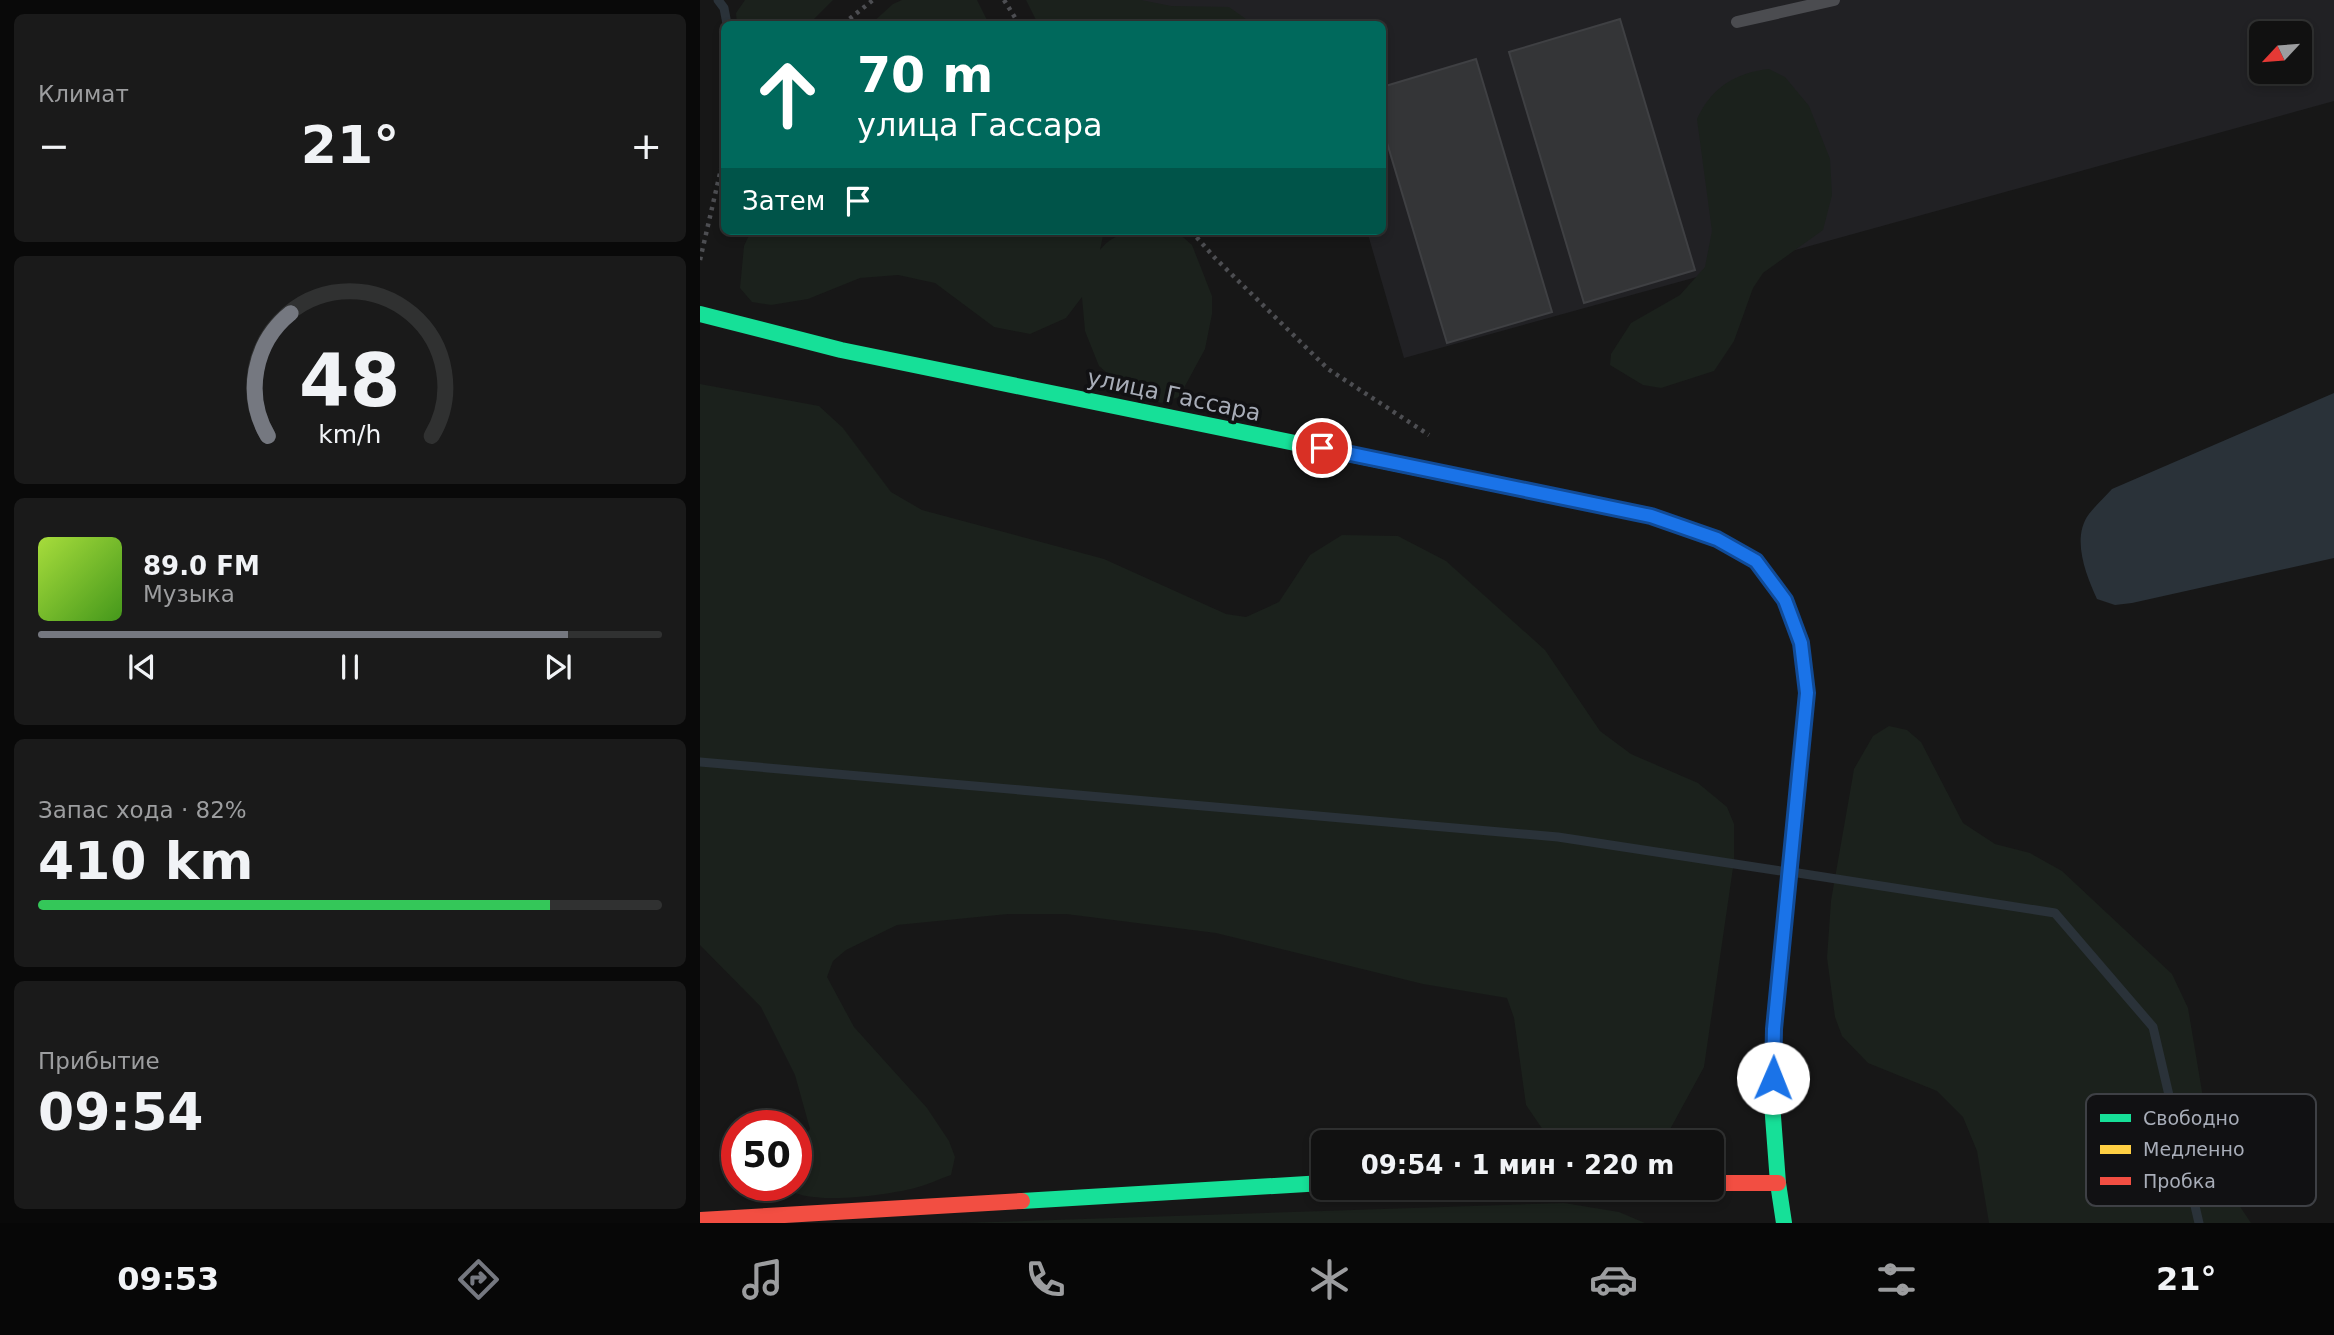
<!DOCTYPE html>
<html lang="ru">
<head>
<meta charset="utf-8">
<style>
  :root { --surface:#111; --page:#1a1a1a; --text:#f1f3f6; --muted:#9c9d9f; --line:#303131; --accent:#757880 }
  body { margin:0; font-family:"DejaVu Sans",sans-serif; background:var(--page); color:var(--text); height:100vh; display:flex; flex-direction:column; font-size:26px; white-space:nowrap }
  * { box-sizing:border-box; margin:0 }
  p { font-size:23px; color:var(--muted) }
  .icon { flex:none; width:38px; height:38px; fill:none; stroke:currentColor; stroke-width:2; stroke-linecap:round; stroke-linejoin:round }
  .map { position:relative; flex:1; overflow:hidden }
  .sheet { display:flex; flex-direction:column; gap:14px; padding:14px; background:#090909; width:700px }
  .sheet>* { flex:none }
  .banner { position:absolute; left:21px; top:21px; width:665px; height:214px; border-radius:10px; box-shadow:0 4px 10px #0003,0 0 0 2px var(--line); background:#00695c; color:#fff; overflow:hidden }
  .needle { width:46px; rotate:244deg }
  .tools { position:absolute; left:1549px; top:21px; display:grid; gap:14px }
  .tools a { display:grid; place-items:center; width:63px; height:63px; border-radius:10px; background:var(--surface); box-shadow:0 4px 10px #0003,0 0 0 2px var(--line); font-size:35px }
  .speed { position:absolute; left:21px; top:1110px; display:flex; gap:14px; font-size:35px; font-weight:700; text-align:center }
  .speed>* { display:grid; place-content:center; width:91px; height:91px; border-radius:50%; background:var(--surface); box-shadow:0 4px 10px #0003,0 0 0 2px var(--line); line-height:1 }
  .speed .limit { border:10px solid #d22; background:#fff; color:#111 }
  .pin { position:absolute; display:grid; place-items:center; width:60px; height:60px; color:#fff; margin:-30px; border:4px solid #fff; border-radius:50%; box-shadow:0 2px 7px #0007 }
  .me { position:absolute; width:77px; margin:-38px; rotate:1deg; stroke-linejoin:round; filter:drop-shadow(0 0 5px #0008) }
  .turn { display:flex; align-items:center; gap:24px; height:147px; padding:0 21px; font-size:32px }
  .turn .icon { width:91px; height:91px; stroke-width:2.5 }
  .turn b { display:block; font-size:49px; line-height:60px }
  .then { display:flex; align-items:center; height:66px; padding:0 21px; background:#0003; gap:14px; font-size:26px }
  .big { font-size:52px; font-weight:800; line-height:1.1 }
  .sheet .card { flex:1; display:flex; flex-direction:column; justify-content:center; gap:10px; min-width:0; padding:0 24px; border-radius:10px; background:var(--page) }
  .sheet .dial { align-items:center; gap:0 }
  .dial svg { height:182px; overflow:visible; fill:none; stroke:var(--line); stroke-width:7; stroke-linecap:round; text-anchor:middle }
  .dial text { fill:var(--text); stroke:none }
  .song { display:flex; align-items:center; gap:21px }
  .cover { width:84px; height:84px; border-radius:10px; background:linear-gradient(135deg,hsl(80 70% 55%),hsl(100 70% 35%)) }
  .played { height:7px; border-radius:4px; background:linear-gradient(90deg,var(--accent) 85%,var(--line) 85%) }
  .keys { display:flex; justify-content:space-around; direction:ltr }
  .heat { display:flex; justify-content:space-between; align-items:center; font-size:38px; direction:ltr }
  .charge { height:10px; border-radius:5px; background:linear-gradient(90deg,#34c759 82%,var(--line) 0) }
  .trip { position:absolute; left:611px; top:1130px; width:413px; height:70px; border-radius:10px; background:var(--surface); box-shadow:0 4px 10px #0003,0 0 0 2px var(--line); font-weight:800; line-height:70px; text-align:center }
  .menu { display:flex; height:112px; justify-content:space-around; align-items:center; background:#070707; color:var(--muted) }
  .menu .icon { width:49px; height:49px }
  .menu .selected { color:var(--accent) }
  .menu b { font-size:32px; color:var(--text) }
  main { display:flex; flex:1; min-height:0 }
  .map>svg:first-child { display:block }
  .built { fill:#212124; fill-rule:evenodd }
  .green { fill:#1b211c }
  .water { fill:#2a3239 }
  .lines { fill:none; stroke-linecap:round; stroke-linejoin:round }
  .stream { stroke:#2a3239; stroke-width:9 }
  .building { fill:#343537; stroke:#3f4043; stroke-width:2 }
  .path { stroke:#4d4e52; stroke-width:4.5; stroke-dasharray:3.5 5; stroke-linecap:butt }
  .lane { stroke:#4b4c50; stroke-width:12 }
  .fast { stroke:#16e098; stroke-width:16 }
  .slow { stroke:#ffcf43; stroke-width:16 }
  .jam { stroke:#f24e42; stroke-width:16 }
  .route-casing { stroke:#114b97; stroke-width:18 }
  .route { stroke:#1a73e8; stroke-width:12 }
  .labels { text-anchor:middle; dominant-baseline:central; stroke-width:7; stroke-linejoin:round; paint-order:stroke }
  .street-label { font-size:23px; fill:#a8adb8; stroke:#111113 }
  .key { fill:#111113; stroke:#3e4045; stroke-width:2 }
  .key-label { font-size:19px; fill:#a8adb8 }
</style>
</head>
<body>
<main>
<section class="sheet">
<div class="card"><p>Климат</p>
<div class="heat"><a>−</a><b class="big">21°</b><a>+</a></div>
</div>
<div class="card dial"><svg viewBox="0 0 100 80">
<path d="M14 69A42 42 0 1 1 86 69"/>
<path d="M14 69A42 42 0 0 1 24 15" stroke="#757880"/>
<text x="50" y="56" font-size="32" font-weight="700">48</text>
<text x="50" y="72" font-size="11">km/h</text>
</svg></div>
<div class="card">
<div class="song"><i class="cover"></i><div><b>89.0 FM</b><p>Музыка</p></div></div>
<div class="played"></div>
<div class="keys"><svg class="icon" aria-label="previous" viewBox="0 0 24 24"><path d="M18 5L8 12l10 7zM5 5v14"/></svg><svg class="icon" aria-label="pause" viewBox="0 0 24 24"><path d="M8 5v14M16 5v14"/></svg><svg class="icon" aria-label="next" viewBox="0 0 24 24"><path d="M6 5l10 7-10 7zM19 5v14"/></svg></div>
</div>
<div class="card"><p>Запас хода · 82%</p><b class="big">410 km</b><div class="charge"></div></div>
<div class="card"><p>Прибытие</p><b class="big">09:54</b></div>
</section>
<div class="map">
<svg width="1634" height="1223" viewBox="0 0 1634 1223">
  <rect width="100%" height="100%" fill="#171717"/>
  <path class="built" d="M351,0H1634V101L704,358L667,231H682V24H444ZM1561,33H1600V72H1561Z"/>
  <g class="green">
    <path d="M45,0H133L109,24H37L36,13Z"/>
    <path d="M202,0H277L289,24H171L193,4Z"/>
    <path d="M326,0H441L471,6L529,7L553,24H338Z"/>
    <path d="M1069,69L1085,77L1109,106L1130,159L1132,195L1123,230L1063,273L1053,288L1034,341L1014,371L961,388L943,385L910,365L911,354L931,323L980,295L1005,267L1012,231L997,119C1012,87 1035,73 1069,69Z"/>
    <path d="M51,231H404L400,250C419,226 448,231 476,231L492,245L512,296V314L505,349L479,397L461,403L427,390L399,366L385,331L382,297L366,318L330,334L294,327L235,283L198,275L160,278L108,299L71,305L52,302L40,288L44,246Z"/>
    <path d="M0,384L119,406L143,428L191,492L222,510L404,559L526,614L546,617L579,602L610,555L642,535L698,536L746,561L845,650L900,731L931,754L998,783L1027,807L1034,824V861L1004,1067L968,1133L957,1143H852L826,1105L814,1018L807,998L723,984L516,933L366,914H308L197,925L146,950L133,961L127,977L154,1027L227,1108L249,1141L255,1157L251,1175C239,1179 227,1185 215,1188C188,1195 101,1208 83,1185H96V1146L110,1129L95,1075L61,1007L0,945Z"/>
    <path d="M1189,726L1207,730L1221,742L1263,823L1295,844L1330,853L1362,871L1472,974L1488,1008L1513,1157L1531,1193L1551,1223H1289L1277,1151L1263,1117L1237,1091L1168,1063L1142,1036L1135,1017L1127,958L1131,901L1154,769L1173,736Z"/>
    <path d="M864,1203L919,1212L945,1223H262Z"/>
  </g>
  <path class="water" d="M1634,393V558L1432,603L1415,605L1397,599C1386,575 1371,538 1389,514C1396,505 1405,497 1412,489Z"/>
  <g class="lines">
    <g class="stream">
      <path d="M18,0L24,8L27,24"/>
      <path d="M0,762L858,837L1081,871"/>
      <path d="M1098,873L1355,913L1453,1027L1499,1223"/>
    </g>
  </g>
  <g class="building">
    <path d="M920,19L995,270L884,303L809,52Z"/>
    <path d="M776,59L852,312L747,343L682,126V87Z"/>
  </g>
  <g class="lines">
    <g class="path">
      <path d="M304,0L319,24"/>
      <path d="M143,24L173,0"/>
      <path d="M491,231L515,258L628,369L729,435"/>
      <path d="M0,260L24,156"/>
    </g>
    <path class="lane" d="M1037,22L1134,0"/>
    <g class="fast">
      <path d="M0,314L141,350L761,477"/>
      <path d="M976,525L1017,539L1056,561L1085,600L1101,643L1107,693L1074,1029L1072,1103L1078,1183L1084,1223"/>
      <path d="M322,1201L623,1183"/>
    </g>
    <path class="slow" d="M761,477L951,516L976,525"/>
    <g class="jam">
      <path d="M1012,1183H1078"/>
      <path d="M0,1220L322,1201"/>
    </g>
  </g>
  <g class="lines">
    <defs>
      <path id="route" d="M622,448L951,516L1017,539L1056,561L1085,600L1101,643L1107,693L1074,1029L1073,1078"/>
    </defs>
    <use href="#route" class="route-casing"/>
    <use href="#route" class="route"/>
  </g>
  <g class="labels">
    <g class="street-label">
      <text transform="translate(474 395) rotate(12)">улица Гассара</text>
    </g>
  </g>
  <rect x="1386" y="1094" width="230" height="112" rx="10" class="key"/>
  <rect x="1400" y="1114" width="31" height="8" fill="#16e098"/>
  <rect x="1400" y="1145" width="31" height="9" fill="#ffcf43"/>
  <rect x="1400" y="1177" width="31" height="8" fill="#f24e42"/>
  <g class="key-label">
    <text x="1443" y="1125">Свободно</text>
    <text x="1443" y="1156">Медленно</text>
    <text x="1443" y="1188">Пробка</text>
  </g>
</svg>
<div class="tools">
<a><svg class="needle" viewBox="-14 -14 28 28"><path d="M0-13l5 13h-10z" fill="#e53935"/><path d="M0 13l5-13h-10z" fill="#9c9d9f"/></svg></a>
</div>
<div class="speed"><div class="limit">50</div></div>
<div class="pin" style="left:622px;top:448px;background:#d93025"><svg class="icon" aria-label="arrive" viewBox="0 0 24 24"><path d="M6 21V4h12l-3 4 3 4H6"/></svg></div>
<svg class="me" style="left:1073px;top:1078px" viewBox="-20 -20 40 40"><circle r="19" fill="#fff"/><path d="M0-13L10 11 0 6-10 11z" fill="#1a73e8"/></svg>
<div class="trip">09:54 · 1 мин · 220 m</div>
<div class="banner">
<div class="turn"><svg class="icon" aria-label="ahead" viewBox="0 0 24 24"><path d="M12 20V5M6 11l6-6 6 6"/></svg><div><b>70 m</b>улица Гассара</div></div>
<div class="then">Затем<svg class="icon" aria-label="arrive" viewBox="0 0 24 24"><path d="M6 21V4h12l-3 4 3 4H6"/></svg></div>
</div>
</div>
</main>
<nav class="menu">
<b>09:53</b>
<svg class="icon selected" aria-label="directions" viewBox="0 0 24 24"><path d="M12 3l9 9-9 9-9-9zM9 14v-3h6M13 9l2 2-2 2"/></svg>
<svg class="icon" aria-label="music" viewBox="0 0 24 24"><path d="M9 18V5l10-2v13"/><circle cx="6" cy="18" r="3"/><circle cx="16" cy="16" r="3"/></svg>
<svg class="icon" aria-label="phone" viewBox="0 0 24 24"><path d="M5 4h4l2 5-3 2q2 4 5 5l2-3 5 2v4C11 20 4 13 5 4z"/></svg>
<svg class="icon" aria-label="climate" viewBox="0 0 24 24"><path d="M12 3v18M4 7l16 10M4 17L20 7"/></svg>
<svg class="icon" aria-label="car" viewBox="0 0 24 24"><path d="M5 17H2v-5l4-1 3-4h7l3 4 3 1v5h-3M9 17h6M6 11h13"/><circle cx="7" cy="17" r="2"/><circle cx="17" cy="17" r="2"/></svg>
<svg class="icon" aria-label="filters" viewBox="0 0 24 24"><path d="M4 7h16M4 17h16"/><circle cx="9" cy="7" r="2"/><circle cx="15" cy="17" r="2"/></svg>
<b>21°</b>
</nav>
</body>
</html>
